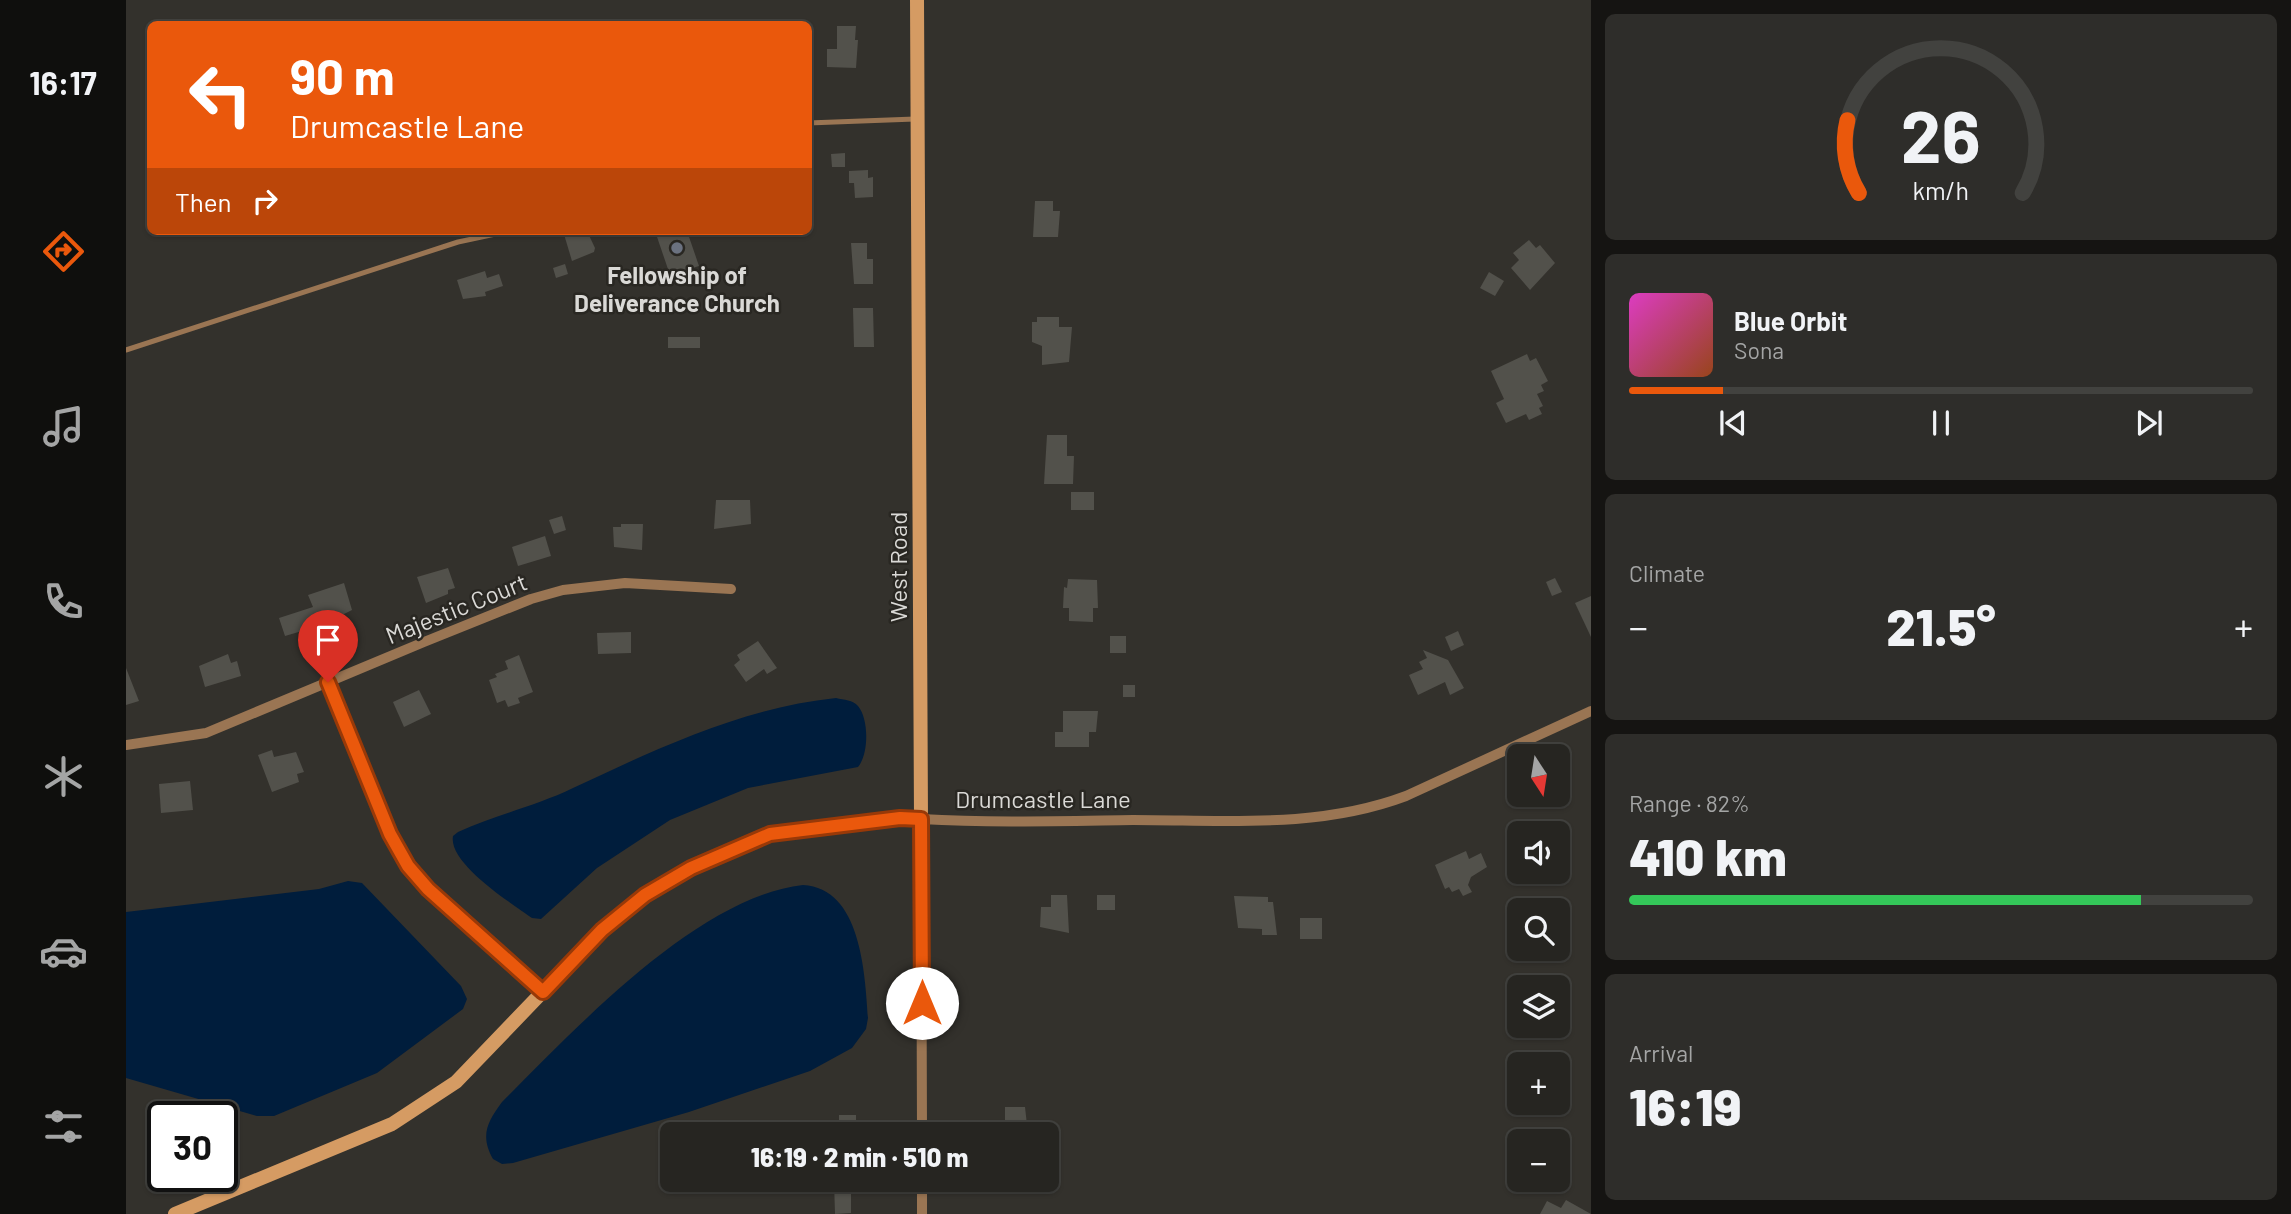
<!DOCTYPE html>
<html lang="en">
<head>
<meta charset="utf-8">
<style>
  :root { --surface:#262521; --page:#2e2d2a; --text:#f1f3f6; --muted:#a4a5a5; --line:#42423f; --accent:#ea580c }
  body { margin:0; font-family:Barlow,sans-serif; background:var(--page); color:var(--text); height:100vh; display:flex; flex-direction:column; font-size:26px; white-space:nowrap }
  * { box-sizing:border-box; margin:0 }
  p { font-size:23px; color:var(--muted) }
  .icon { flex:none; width:38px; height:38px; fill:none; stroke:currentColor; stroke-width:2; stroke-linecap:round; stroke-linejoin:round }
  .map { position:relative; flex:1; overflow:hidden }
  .drawer { display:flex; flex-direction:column; gap:14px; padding:14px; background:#151412; width:700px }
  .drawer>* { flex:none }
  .top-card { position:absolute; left:21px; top:21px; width:665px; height:214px; border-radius:10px; box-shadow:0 2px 5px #0004,0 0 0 2px var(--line); background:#ea580c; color:#fff; overflow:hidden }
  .needle { width:46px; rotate:168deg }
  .controls { position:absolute; left:1381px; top:744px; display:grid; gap:14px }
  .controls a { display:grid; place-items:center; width:63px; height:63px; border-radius:10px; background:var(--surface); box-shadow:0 2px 5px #0004,0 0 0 2px var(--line); font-size:35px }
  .speed { position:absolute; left:21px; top:1101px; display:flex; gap:14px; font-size:35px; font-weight:700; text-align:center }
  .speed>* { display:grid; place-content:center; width:91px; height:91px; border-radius:50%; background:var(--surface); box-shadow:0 2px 5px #0004,0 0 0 2px var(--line); line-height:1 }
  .speed .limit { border:4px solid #111; border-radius:10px; background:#fff; color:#111 }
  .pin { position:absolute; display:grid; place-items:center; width:60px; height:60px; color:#fff; margin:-72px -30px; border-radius:50% 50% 50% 0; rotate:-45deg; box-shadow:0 0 7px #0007 }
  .pin .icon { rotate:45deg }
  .me { position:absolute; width:77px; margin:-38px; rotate:0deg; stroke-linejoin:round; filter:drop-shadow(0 0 5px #0008) }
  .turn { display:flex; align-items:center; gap:24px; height:147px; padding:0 28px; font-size:32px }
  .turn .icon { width:91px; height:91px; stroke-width:2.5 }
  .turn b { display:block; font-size:49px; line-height:60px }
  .then { display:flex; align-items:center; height:66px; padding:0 28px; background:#0003; gap:14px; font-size:26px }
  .big { font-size:52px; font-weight:800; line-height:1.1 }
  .drawer .card { flex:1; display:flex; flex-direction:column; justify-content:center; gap:10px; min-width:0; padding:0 24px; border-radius:10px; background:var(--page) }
  .drawer .dial { align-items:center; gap:0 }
  .dial svg { height:182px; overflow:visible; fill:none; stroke:var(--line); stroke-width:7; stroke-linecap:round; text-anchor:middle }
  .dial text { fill:var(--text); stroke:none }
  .song { display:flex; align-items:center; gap:21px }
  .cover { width:84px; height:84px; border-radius:10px; background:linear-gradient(135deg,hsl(310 70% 55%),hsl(20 70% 35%)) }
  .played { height:7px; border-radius:4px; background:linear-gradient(90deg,var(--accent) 15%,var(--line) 15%) }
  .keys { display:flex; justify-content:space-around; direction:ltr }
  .heat { display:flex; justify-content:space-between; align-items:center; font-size:38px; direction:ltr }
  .charge { height:10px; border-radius:5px; background:linear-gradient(90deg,#34c759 82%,var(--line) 0) }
  .trip { position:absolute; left:534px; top:1122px; width:399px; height:70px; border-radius:10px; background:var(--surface); box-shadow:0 2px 5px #0004,0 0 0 2px var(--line); font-weight:800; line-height:70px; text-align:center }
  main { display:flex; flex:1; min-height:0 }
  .tab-bar { display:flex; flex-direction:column; width:126px; justify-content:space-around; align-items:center; background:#0f0f0d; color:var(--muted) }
  .tab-bar .icon { width:49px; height:49px }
  .tab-bar .active { color:var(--accent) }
  .tab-bar b { font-size:32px; color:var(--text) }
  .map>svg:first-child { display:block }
  .water { fill:#001d3c }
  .building { fill:#52514b }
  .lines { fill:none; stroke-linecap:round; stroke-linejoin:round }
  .lane { stroke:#9a7553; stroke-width:5 }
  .street { stroke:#9a7553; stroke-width:10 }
  .secondary { stroke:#d59b63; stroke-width:14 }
  .route-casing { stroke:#983908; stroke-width:18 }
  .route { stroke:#ea580c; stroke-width:12 }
  .worship-dot { fill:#6b7280; stroke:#292722; stroke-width:2.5 }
  .labels { text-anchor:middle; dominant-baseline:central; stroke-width:5; stroke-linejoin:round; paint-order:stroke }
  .poi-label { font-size:24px; font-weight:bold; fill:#dad9d6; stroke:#292722 }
  .street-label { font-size:24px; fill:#dad9d6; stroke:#292722 }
</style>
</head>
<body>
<main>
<nav class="tab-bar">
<b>16:17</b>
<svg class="icon active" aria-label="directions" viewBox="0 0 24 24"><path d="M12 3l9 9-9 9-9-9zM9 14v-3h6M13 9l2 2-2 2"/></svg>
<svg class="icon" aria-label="music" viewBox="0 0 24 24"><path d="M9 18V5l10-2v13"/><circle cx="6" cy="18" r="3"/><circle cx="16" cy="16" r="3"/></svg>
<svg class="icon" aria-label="phone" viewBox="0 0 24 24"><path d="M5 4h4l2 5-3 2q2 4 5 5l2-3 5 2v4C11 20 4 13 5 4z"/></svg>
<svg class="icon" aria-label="climate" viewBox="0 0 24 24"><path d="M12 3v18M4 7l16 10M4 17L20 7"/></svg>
<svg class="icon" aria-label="car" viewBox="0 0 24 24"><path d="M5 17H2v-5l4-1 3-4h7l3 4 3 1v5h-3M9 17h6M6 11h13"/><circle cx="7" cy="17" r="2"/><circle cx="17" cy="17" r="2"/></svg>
<svg class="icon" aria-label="filters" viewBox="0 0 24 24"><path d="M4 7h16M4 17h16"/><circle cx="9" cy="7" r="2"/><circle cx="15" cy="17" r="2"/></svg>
</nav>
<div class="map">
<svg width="1465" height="1214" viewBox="0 0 1465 1214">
  <rect width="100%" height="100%" fill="#33312c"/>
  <g class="water">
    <path d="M710,698C718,700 727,700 732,706C743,719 743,754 732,767L622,788L544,820L471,868L415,919L406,918C385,903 322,863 327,836L332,832C369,815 410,806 447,788C533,748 615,708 710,698Z"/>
    <path d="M222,881L236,883L335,986L341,999L337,1009L251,1073L148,1116H131L0,1078V912L193,889Z"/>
    <path d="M677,885C735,888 739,973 742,1018L740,1029L726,1048L684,1071L563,1112L387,1163L376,1164L367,1159C354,1136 361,1122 376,1102C450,1028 572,897 677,885Z"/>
  </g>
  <g class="building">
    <path d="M711,26H730L729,40H732L730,68L701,67V49H711Z"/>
    <path d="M719,153V167H706L705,154Z"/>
    <path d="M742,170V178L747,177V197L729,198L728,183H723V171Z"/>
    <path d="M909,201H927V211H934L932,237H907Z"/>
    <path d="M437,231H461L469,248L468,252L446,261Z"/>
    <path d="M529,231H561L573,266L544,275Z"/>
    <path d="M1403,240L1410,248L1414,245L1429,263L1404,290L1385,268L1393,260L1387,253Z"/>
    <path d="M725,243H741V259H747V284H728Z"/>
    <path d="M439,264L442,274L430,278L427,268Z"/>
    <path d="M359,271L361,278L373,274L377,286L359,292L360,296L337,299L331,280Z"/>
    <path d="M1363,272L1378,281L1369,296L1354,288Z"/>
    <path d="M727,308H747L748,347H728Z"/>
    <path d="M911,317H933V327H946L943,362L916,365V346L906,342V322H911Z"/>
    <rect x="542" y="337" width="32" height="11"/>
    <path d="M1401,354L1404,361L1410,358L1422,381L1415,385L1418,391L1411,394L1417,406L1413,408L1416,414L1403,420L1400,414L1380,423L1370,403L1378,399L1365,371Z"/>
    <path d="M921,435H941V456H948L947,484H918Z"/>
    <rect x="945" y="492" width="23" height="18"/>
    <path d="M590,500H624L625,524L588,529Z"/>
    <path d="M436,516L440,530L428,534L423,520Z"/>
    <path d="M495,524H517L516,550L488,547L487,527H495Z"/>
    <path d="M419,536L425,556L392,566L386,547Z"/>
    <path d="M322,568L329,588L322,590V594L300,603L291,577Z"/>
    <path d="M1429,578L1436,592L1426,596L1420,582Z"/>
    <path d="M942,579L971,580L972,608H967V622L943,621V608H937L938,587L941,588Z"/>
    <path d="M218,583L226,610L206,620L209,628L195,632L193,626L159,636L153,618L187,607L182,595Z"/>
    <path d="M1465,596V637L1449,603Z"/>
    <path d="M1332,631L1338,645L1325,651L1319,637Z"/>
    <path d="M505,632V653L472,654L471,633Z"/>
    <rect x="984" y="636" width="16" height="17"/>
    <path d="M632,641L651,668L641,674L638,669L620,682L608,665L614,660L611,655Z"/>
    <path d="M1297,650L1322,660L1338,688L1324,695L1319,682L1292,695L1283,675L1297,669L1293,662L1301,658Z"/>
    <path d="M102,654L105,663L111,661L115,676L79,687L73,666Z"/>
    <path d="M393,655L407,692L392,698L394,703L382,707L379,700L371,703L363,680L371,677L369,674L382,669L379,661Z"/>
    <path d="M0,668L13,701L0,705Z"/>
    <rect x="997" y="685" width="12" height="12"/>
    <path d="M293,690L305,714L278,727L267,702Z"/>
    <path d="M937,711H972L970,732H963V747H929V732H937Z"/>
    <path d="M146,750L148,757L170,752L178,772L171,774L173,782L146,792L132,755Z"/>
    <path d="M64,781L67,810L35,813L33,784Z"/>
    <path d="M1340,851L1343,859L1355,853L1361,867L1345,877L1342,885L1346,892L1337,896L1333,889L1326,892L1323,887L1319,889L1309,865Z"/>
    <path d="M925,895H941L943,933L914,927L915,907H925Z"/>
    <rect x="971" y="895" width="18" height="15"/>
    <path d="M1108,896L1142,897V902H1147L1151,935H1136V929L1112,928Z"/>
    <rect x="1174" y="918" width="22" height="21"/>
    <path d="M879,1107H899L902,1134H879Z"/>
    <rect x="713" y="1115" width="17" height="19"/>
    <path d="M725,1181V1213L709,1214L708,1182Z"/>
    <path d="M1440,1200L1465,1214H1414L1421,1201L1435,1208Z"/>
  </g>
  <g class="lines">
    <g class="lane">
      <path d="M682,123L789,119"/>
      <path d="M0,350L332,242L384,231"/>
    </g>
    <g class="street">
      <path d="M202,682C224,737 249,816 281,864C313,912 373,953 417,992"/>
      <path d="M0,745L80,733L298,642L405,599L437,590L499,583L605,589"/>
      <path d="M796,1134L795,819C866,823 936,821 1007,820C1100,820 1192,829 1280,796L1465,711"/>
      <path d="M796,1180V1214"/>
    </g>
    <path class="secondary" d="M49,1214L266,1124L330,1082L476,930L519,895L565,868L644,834L774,818L795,819L791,0"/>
  </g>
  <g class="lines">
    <defs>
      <path id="route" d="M202,682L264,834L282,866L302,889L417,992L476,930L519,895L565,868L644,834L774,818L795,819L796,1003"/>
    </defs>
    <use href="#route" class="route-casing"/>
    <use href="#route" class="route"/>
  </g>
  <circle class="worship-dot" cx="551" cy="248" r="7"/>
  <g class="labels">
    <g class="poi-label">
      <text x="551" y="274">Fellowship of<tspan x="551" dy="28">Deliverance Church</tspan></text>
    </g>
    <g class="street-label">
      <text transform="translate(771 567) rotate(-90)">West Road</text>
      <text transform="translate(330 608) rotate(-22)">Majestic Court</text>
      <text x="917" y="798">Drumcastle Lane</text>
    </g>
  </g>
</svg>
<div class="controls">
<a><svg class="needle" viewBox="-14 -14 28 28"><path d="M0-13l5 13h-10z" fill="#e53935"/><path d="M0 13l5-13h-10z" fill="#a4a5a5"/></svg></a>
<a><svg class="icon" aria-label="sound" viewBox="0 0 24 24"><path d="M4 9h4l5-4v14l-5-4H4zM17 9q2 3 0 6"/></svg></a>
<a><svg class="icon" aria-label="search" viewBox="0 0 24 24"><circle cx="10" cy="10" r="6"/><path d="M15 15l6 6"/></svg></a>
<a><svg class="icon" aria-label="layers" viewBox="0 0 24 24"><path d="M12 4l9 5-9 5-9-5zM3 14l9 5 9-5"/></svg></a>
<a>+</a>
<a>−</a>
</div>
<div class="speed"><div class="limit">30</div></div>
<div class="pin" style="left:202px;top:682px;background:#d93025"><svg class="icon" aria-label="arrive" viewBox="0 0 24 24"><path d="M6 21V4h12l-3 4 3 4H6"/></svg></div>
<svg class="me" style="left:796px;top:1003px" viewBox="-20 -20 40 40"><circle r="19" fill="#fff"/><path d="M0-13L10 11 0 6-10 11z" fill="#ea580c"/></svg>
<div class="trip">16:19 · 2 min · 510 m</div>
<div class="top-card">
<div class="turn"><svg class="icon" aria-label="left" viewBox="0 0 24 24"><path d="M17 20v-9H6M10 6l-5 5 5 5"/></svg><div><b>90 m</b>Drumcastle Lane</div></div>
<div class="then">Then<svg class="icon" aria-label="right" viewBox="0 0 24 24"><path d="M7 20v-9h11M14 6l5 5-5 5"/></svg></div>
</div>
</div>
<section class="drawer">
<div class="card dial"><svg viewBox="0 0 100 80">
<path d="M14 69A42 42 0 1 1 86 69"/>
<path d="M14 69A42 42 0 0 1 9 37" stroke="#ea580c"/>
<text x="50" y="56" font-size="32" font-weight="700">26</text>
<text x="50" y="72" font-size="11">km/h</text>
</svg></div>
<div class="card">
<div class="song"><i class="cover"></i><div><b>Blue Orbit</b><p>Sona</p></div></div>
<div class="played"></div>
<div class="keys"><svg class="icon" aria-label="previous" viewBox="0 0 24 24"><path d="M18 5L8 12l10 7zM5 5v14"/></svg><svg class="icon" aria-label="pause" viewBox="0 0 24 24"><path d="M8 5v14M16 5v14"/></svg><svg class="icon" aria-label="next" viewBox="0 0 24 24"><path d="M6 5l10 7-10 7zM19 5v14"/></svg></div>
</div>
<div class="card"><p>Climate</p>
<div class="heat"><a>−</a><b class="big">21.5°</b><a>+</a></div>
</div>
<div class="card"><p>Range · 82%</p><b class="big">410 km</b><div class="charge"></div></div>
<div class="card"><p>Arrival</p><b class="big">16:19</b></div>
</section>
</main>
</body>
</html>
